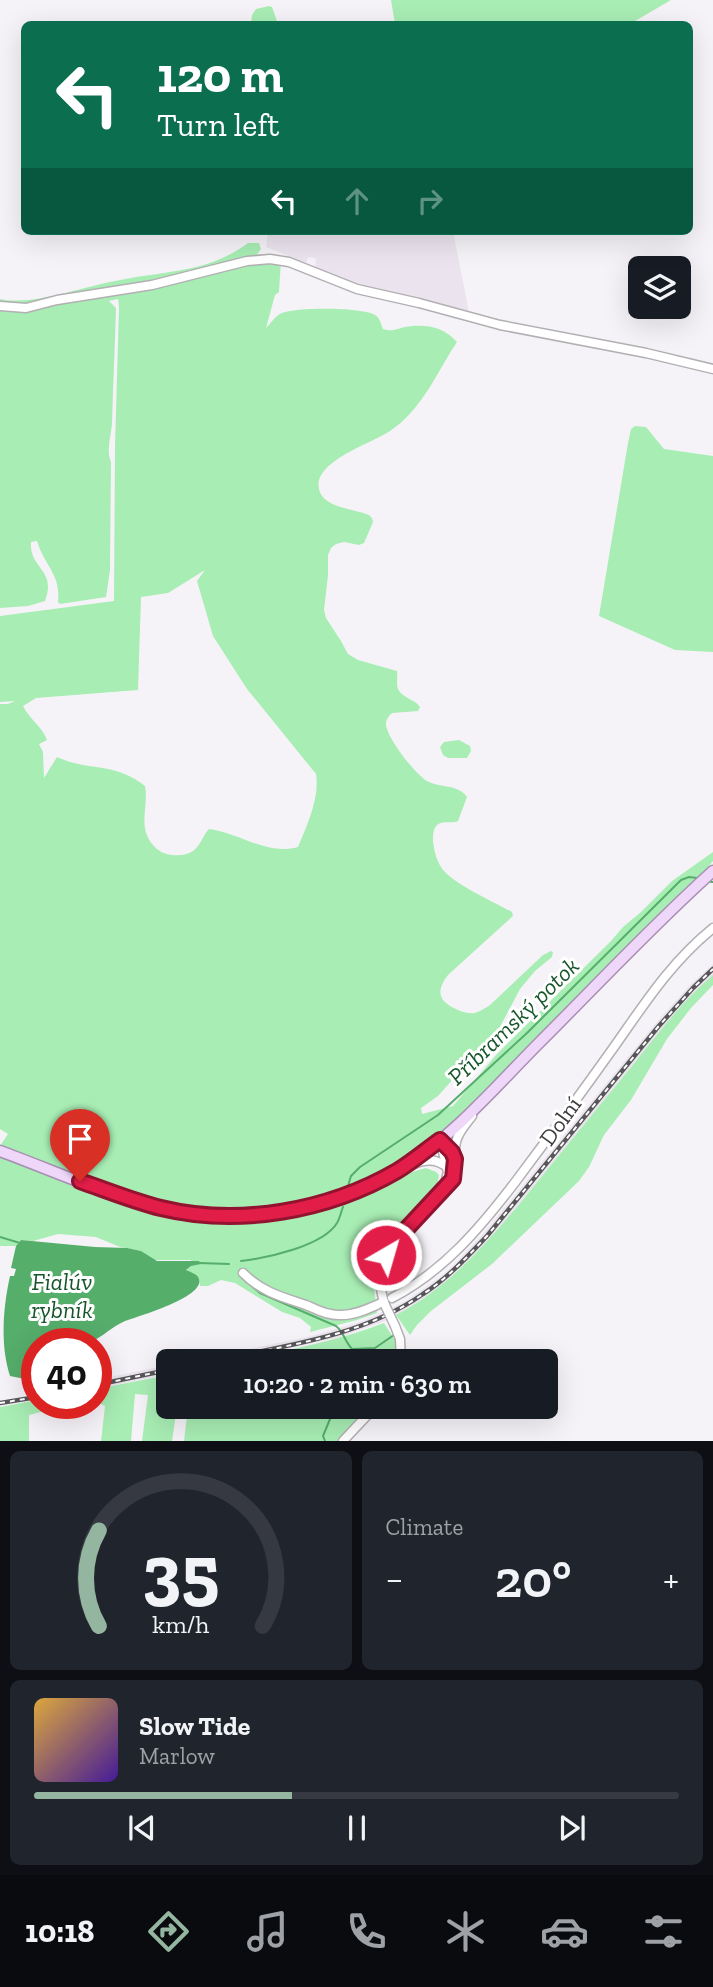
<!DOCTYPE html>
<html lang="en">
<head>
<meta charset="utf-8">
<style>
  :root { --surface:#171b24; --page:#20242c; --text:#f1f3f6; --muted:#9ea1a6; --line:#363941; --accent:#94b5a0 }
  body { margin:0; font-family:"Zilla Slab",serif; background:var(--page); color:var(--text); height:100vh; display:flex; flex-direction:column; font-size:26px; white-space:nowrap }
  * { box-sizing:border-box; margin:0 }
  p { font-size:23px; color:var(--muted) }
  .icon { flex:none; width:38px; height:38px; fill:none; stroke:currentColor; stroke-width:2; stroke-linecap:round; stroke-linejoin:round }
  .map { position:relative; height:1441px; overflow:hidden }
  .drawer { display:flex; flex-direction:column; gap:10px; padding:10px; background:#0d0f14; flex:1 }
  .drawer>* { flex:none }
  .hud { position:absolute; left:21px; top:21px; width:672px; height:214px; border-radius:10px; box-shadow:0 7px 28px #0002; background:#0b6e4f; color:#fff; overflow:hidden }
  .tools { position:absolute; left:628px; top:256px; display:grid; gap:14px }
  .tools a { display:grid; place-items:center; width:63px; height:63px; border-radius:10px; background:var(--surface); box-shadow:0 7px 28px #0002; font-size:35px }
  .speed { position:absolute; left:21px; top:1328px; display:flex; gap:14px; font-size:35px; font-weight:700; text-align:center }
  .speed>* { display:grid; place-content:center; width:91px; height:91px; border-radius:50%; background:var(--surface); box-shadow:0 7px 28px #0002; line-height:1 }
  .speed .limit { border:10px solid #d22; background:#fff; color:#111 }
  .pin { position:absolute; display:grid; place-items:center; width:60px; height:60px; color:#fff; margin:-72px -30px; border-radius:50% 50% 50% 0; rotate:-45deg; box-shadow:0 0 7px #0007 }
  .pin .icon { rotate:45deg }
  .me { position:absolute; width:77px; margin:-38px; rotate:38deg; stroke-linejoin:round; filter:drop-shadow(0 0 5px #0008) }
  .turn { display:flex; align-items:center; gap:24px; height:147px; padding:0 21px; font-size:32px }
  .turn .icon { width:91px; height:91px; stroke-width:2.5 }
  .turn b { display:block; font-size:49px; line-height:60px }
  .lanes { display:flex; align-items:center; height:66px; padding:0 21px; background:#0003; justify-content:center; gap:35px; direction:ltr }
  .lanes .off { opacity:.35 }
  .big { font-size:52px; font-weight:600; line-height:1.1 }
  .drawer .tile { flex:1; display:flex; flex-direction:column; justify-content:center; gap:10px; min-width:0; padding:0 24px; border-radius:10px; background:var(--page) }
  .drawer .dial { align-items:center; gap:0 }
  .dial svg { height:182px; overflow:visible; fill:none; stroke:var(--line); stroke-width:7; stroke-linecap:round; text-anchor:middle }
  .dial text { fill:var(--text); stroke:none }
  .song { display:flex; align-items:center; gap:21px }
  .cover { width:84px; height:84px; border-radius:10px; background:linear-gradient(135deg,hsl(40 70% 55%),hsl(260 70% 35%)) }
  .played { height:7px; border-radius:4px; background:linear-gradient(90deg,var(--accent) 40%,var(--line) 40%) }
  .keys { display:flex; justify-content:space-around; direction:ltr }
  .heat { display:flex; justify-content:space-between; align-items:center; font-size:38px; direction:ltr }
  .drawer .tiles { flex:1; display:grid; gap:10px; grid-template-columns:1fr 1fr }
  .tile:last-child { grid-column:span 2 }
  .trip { position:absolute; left:156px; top:1349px; width:402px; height:70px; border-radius:10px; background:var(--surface); box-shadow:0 7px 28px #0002; font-weight:600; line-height:70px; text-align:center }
  .dock { display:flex; height:112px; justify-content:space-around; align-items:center; background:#090b0e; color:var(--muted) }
  .dock .icon { width:49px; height:49px }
  .dock .current { color:var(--accent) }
  .dock b { font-size:32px; color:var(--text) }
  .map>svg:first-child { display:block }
  .built { fill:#ebe4ee }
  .green { fill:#a8edb4; fill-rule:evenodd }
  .water { fill:#56ae6b }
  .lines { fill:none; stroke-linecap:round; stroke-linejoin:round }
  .stream { stroke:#56ae6b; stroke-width:2 }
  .minor-casing { stroke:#b3b0b4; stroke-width:11 }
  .major-casing { stroke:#a88fb4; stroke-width:13 }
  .minor { stroke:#fff; stroke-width:8 }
  .major { stroke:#eed7f8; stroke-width:10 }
  .rail-casing { stroke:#575659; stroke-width:4.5 }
  .rail { stroke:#fff; stroke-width:2; stroke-dasharray:5; stroke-linecap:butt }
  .minor-bridge-casing { stroke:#b3b0b4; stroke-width:11; stroke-linecap:butt }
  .minor-bridge { stroke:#fff; stroke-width:8 }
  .route-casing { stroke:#92132f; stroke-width:18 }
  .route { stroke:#e11d48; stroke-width:12 }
  .labels { text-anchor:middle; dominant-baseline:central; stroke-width:6; stroke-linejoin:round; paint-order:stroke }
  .street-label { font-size:23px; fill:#3d3c3e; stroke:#fff }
  .water-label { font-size:24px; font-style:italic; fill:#17562a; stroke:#fff }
</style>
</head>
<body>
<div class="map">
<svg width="713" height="1441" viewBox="0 0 713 1441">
  <rect width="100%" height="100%" fill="#f6f3f8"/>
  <g class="built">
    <path d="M268,231H453L469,312L366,288L340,278L315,267L316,260L315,258L308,257L306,263L266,247Z"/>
    <path d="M713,964V975L696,991L662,1029L491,1238L444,1284L408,1309L385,1321L340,1337L228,1361L187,1362L312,1336L363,1321L404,1302L439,1278L454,1265L484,1233L655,1024L690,985Z"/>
    <path d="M168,1365V1374L96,1389V1380Z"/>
  </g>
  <g class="green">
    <path d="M391,0H671L630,24H395Z"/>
    <path d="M269,6L272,7L278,24H251L252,15L256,9Z"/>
    <path d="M248,243H259L261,249L254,259L281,260L279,292L275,295L266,328C271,323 276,315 282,313C296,307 363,307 375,315C380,318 381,324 383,329C392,332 396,329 405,327C426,324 442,326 457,342C437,372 422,410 390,431C373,443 313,461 319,489C323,508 355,509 369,515L372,518L373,522L364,543L359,545L344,542L336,544L331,548L328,555V575L324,610L326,618L341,641L348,654L358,660L397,671C398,676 396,683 398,689C402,698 415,699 420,707L418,711L392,713C389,716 387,718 386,722C384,735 416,775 427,781C440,788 458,784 467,797L458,821C452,824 443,820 437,825C433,829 433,836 433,841C434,850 436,859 441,867C451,883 494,902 512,912L513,916L448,975C435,992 439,1002 458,1010C463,1012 469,1014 474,1013C480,1012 485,1008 490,1005L543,955L551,951L553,952L552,957L535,971L520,989L493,1040L476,1061L471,1066L462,1069L438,1096L421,1108L422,1114L453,1106L497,1054L611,941L623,927L641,912L672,881L713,852V861L702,875L624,950L484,1094L440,1134L416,1153L392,1168L356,1185L316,1200L277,1208L231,1212L190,1209L163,1204L129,1193L0,1146L8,1134L0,1129V704H8L15,701L0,702V616L114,601L115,446L119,307L118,299L109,301L116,308C115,346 113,385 112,424C111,436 106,450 111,462L110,570L106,597L60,604L58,602C61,574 45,567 37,541L31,542C29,569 57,569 45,601L28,606L0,608V299C32,306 82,287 115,281C143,275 172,273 200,266C216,262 235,253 248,243ZM205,570L197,581L213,636L247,689L316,774C320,798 307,825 298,847C267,856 240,833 209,829C203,835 201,845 193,851C187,855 180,856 172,855C164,854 158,851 153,845C137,826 149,807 145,786C113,761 89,772 57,757L44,778L43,752L39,744L47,740C42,726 29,719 23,706L36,698L138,690L141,597L168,593Z"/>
    <path d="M635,426L646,427L664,449L713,456V652L675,650L599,616L628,443L631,429Z"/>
    <path d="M459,740L470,746L471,751L467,758H448L443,755L440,747L444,742Z"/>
    <path d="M713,975V985L691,1008L667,1039L631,1100L604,1135L589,1167L579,1181L492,1264L431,1311L417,1325L410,1335L396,1315C448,1288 484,1246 521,1202C558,1156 595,1111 632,1066C657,1035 682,1001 713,975Z"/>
    <path d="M0,1156L126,1202L161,1213L188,1218L231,1221L278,1217L397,1176L426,1168L436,1172L439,1175L438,1182L429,1195L376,1259L373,1279L377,1313L357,1320L310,1332L311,1327L300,1318L282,1312L235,1283L221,1280L208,1286H200L199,1278L186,1270L191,1266V1260H153L141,1251L120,1247L96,1237L58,1234L33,1241L21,1240L16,1246H0Z"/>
    <path d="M384,1323L396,1342L395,1361H232C284,1351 335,1342 384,1323Z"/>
    <path d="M168,1375V1407H177L172,1441H142L148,1395L135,1394L131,1441H101L105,1406L96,1402V1389Z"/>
    <path d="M37,1400V1404H72L29,1415V1441H0V1407Z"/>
    <path d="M188,1407H368L338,1441H184Z"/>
  </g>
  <path class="water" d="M21,1240L95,1247L127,1248L141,1251L157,1261H199L201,1264L191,1266L186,1270C190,1272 198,1274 199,1279C205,1298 135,1317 123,1322C110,1328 98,1341 85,1344C74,1347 49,1344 37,1344V1376L25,1379L10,1376C0,1345 3,1308 10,1276H14L16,1269L11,1268L16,1246Z"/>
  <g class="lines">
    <g class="stream">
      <path d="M711,882H713"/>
      <path d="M348,1186L351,1176L360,1167L438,1115L527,1033L681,880L689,877L697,878"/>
      <path d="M0,1237L20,1243"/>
      <path d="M241,1261C267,1258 323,1246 337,1223C340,1218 341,1212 343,1207"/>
      <path d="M199,1263L229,1264"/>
      <path d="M242,1278L260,1293L336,1326C345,1333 344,1342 354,1351L353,1362"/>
      <path d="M352,1349L375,1348L394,1335"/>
      <path d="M325,1441L323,1436L335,1407"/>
    </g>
    <defs>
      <g id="minor">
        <path d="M0,306L26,308L57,300L152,285L247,261L270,259L289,262L357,289L419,303L500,325L646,353L713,369"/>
        <path d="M440,1140L448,1172L444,1187"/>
        <path d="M414,1164C425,1159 437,1159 447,1167"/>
        <path d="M243,1273C262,1292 282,1297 306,1305C318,1310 329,1316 342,1315C357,1315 371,1307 384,1302"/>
        <path d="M392,1298C444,1271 481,1227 516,1181C549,1137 582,1092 614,1047C645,1003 671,962 713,928"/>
        <path d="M385,1305C364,1247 424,1219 453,1179C456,1167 453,1155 456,1142C458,1132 466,1124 472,1116"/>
        <path d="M395,1326L400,1339L401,1362"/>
        <path d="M343,1441L375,1407"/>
      </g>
      <path id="major" d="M0,1151C60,1173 127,1205 191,1213C263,1223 342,1206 404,1167C456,1134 497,1085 540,1042C597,985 653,925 713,871"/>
    </defs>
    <use href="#minor" class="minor-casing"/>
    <use href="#major" class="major-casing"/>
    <use href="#minor" class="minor"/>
    <use href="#major" class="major"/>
    <defs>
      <g id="rail">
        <path d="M208,1362C281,1346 360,1338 423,1294C448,1278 467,1257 487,1236L658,1027L693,988L713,969"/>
        <path d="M96,1385L168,1370"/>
        <path d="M0,1403L37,1397"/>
      </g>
    </defs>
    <use href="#rail" class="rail-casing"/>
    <use href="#rail" class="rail"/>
    <defs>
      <path id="minor-bridge" d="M385,1305L395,1326"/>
    </defs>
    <use href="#minor-bridge" class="minor-bridge-casing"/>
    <use href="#minor-bridge" class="minor-bridge"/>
  </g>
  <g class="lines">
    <defs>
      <path id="route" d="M80,1181C106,1190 133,1201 161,1208C239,1227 328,1211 397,1171C412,1162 426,1150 440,1140L452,1152L455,1159L453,1179L398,1238L386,1255"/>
    </defs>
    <use href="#route" class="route-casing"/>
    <use href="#route" class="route"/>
  </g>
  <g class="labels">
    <g class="street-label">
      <text transform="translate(560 1121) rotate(-54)">Dolní</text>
    </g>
    <g class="water-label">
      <text transform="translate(513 1021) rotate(-44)">Příbramský potok</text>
      <text x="62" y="1281">Fialúv<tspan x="62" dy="28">rybník</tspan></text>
    </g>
  </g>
</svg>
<div class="tools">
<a><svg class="icon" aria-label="layers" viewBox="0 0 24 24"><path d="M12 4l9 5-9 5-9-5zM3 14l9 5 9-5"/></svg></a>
</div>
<div class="speed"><div class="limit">40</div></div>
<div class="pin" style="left:80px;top:1181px;background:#d93025"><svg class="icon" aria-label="arrive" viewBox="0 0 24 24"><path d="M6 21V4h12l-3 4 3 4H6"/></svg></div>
<svg class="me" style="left:386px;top:1255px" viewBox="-20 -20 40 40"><circle r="17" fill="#e11d48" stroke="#fff" stroke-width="3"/><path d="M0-11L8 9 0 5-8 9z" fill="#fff"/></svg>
<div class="trip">10:20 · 2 min · 630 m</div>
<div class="hud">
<div class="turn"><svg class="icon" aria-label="left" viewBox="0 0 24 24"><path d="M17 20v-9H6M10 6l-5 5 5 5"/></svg><div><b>120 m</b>Turn left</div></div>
<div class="lanes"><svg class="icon" aria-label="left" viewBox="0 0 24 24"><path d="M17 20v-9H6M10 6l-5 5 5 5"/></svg><svg class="icon off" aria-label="ahead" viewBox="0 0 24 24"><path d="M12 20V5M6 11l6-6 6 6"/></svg><svg class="icon off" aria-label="right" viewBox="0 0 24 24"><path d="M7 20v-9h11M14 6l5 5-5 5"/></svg></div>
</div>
</div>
<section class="drawer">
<div class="tiles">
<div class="tile dial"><svg viewBox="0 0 100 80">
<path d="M14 69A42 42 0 1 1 86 69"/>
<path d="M14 69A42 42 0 0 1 14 27" stroke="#94b5a0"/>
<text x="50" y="56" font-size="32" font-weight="700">35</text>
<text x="50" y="72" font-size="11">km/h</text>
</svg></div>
<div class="tile"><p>Climate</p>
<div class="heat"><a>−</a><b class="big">20°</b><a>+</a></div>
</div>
<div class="tile">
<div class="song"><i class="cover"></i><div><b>Slow Tide</b><p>Marlow</p></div></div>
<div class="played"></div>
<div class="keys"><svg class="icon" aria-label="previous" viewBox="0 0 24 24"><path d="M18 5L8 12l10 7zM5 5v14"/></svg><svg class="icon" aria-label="pause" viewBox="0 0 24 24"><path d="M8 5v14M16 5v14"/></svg><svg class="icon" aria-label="next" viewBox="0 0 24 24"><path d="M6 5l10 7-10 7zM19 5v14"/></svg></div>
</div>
</div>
</section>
<nav class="dock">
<b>10:18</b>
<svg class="icon current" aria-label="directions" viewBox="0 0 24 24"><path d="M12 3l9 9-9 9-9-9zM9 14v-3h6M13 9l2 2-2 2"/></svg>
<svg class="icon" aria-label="music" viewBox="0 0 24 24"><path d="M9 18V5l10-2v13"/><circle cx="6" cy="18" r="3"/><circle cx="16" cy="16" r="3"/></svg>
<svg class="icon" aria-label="phone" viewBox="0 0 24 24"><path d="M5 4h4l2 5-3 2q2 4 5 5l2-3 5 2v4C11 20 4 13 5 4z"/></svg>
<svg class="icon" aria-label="climate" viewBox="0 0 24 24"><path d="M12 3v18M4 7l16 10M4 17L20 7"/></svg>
<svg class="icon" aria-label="car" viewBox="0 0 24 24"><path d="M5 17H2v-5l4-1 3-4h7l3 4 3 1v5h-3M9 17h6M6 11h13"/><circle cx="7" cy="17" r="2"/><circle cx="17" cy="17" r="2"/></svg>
<svg class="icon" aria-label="filters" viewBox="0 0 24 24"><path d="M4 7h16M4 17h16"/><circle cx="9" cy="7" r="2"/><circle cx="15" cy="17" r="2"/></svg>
</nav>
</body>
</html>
